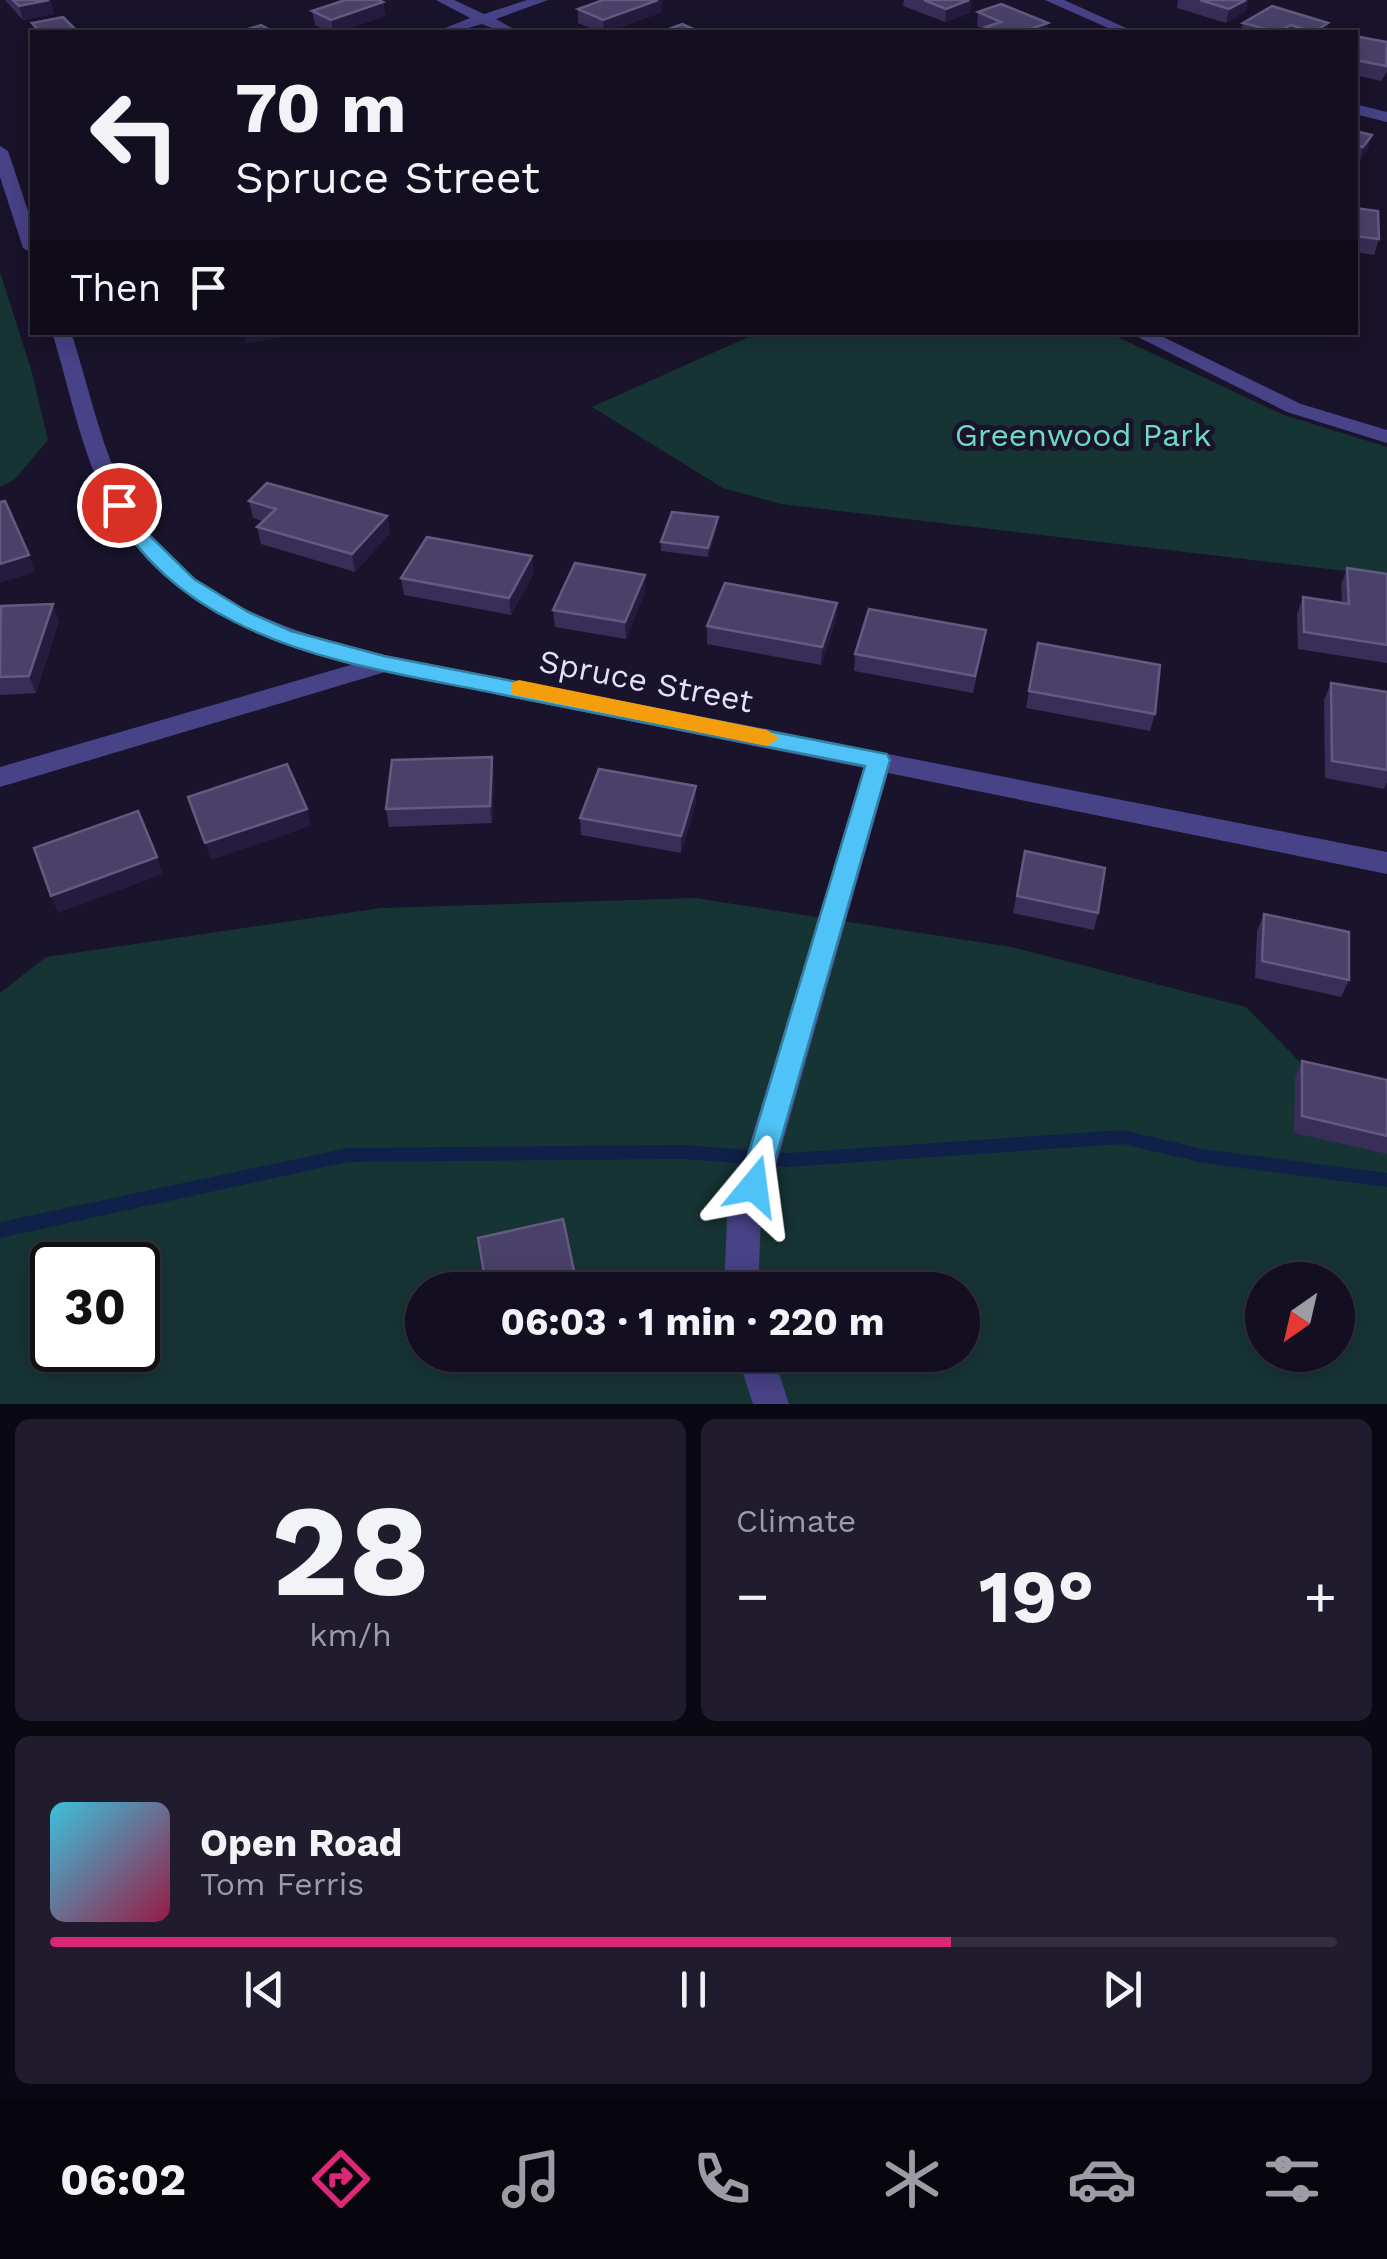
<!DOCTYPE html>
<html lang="en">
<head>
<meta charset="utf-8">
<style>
  :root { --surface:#130e20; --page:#201c2d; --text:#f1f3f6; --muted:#9d9ca5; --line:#322e3e; --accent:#db2777 }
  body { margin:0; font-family:"Work Sans",sans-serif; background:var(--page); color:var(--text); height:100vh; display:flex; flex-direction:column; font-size:38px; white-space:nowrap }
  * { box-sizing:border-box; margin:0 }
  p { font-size:32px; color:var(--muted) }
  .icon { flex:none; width:55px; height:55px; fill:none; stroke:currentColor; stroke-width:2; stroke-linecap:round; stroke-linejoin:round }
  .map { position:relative; height:1404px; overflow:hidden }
  .details { display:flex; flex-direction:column; gap:15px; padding:15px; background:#0a0812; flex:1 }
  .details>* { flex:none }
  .guide { position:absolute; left:30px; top:30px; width:1328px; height:305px; border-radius:0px; box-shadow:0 5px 25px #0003,0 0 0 2px var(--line); background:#130e20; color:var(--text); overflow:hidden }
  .needle { width:65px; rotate:214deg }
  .buttons { position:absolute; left:1245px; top:1262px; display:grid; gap:20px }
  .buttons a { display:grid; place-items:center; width:110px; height:110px; border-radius:50%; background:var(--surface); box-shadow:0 5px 25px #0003,0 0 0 2px var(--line); font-size:50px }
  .speed { position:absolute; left:30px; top:1242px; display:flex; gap:20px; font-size:50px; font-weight:700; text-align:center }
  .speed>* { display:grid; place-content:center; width:130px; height:130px; border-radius:50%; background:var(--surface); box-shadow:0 5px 25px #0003,0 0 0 2px var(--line); line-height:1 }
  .speed .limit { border:5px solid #111; border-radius:15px; background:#fff; color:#111 }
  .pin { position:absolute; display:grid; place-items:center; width:85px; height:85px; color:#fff; margin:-42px; border:5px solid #fff; border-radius:50%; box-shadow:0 2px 10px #0007 }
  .me { position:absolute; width:110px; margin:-55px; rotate:16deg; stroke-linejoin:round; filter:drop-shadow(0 0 8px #0008) }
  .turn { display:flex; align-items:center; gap:35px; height:210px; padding:0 40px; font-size:45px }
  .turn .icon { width:130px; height:130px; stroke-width:2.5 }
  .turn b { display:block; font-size:70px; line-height:85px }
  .then { display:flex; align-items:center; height:95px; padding:0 40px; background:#0003; gap:20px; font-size:38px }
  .big { font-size:75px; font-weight:700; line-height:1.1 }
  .details .card { flex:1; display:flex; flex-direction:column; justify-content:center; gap:15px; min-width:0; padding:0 35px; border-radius:15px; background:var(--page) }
  .details .dial { align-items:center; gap:0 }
  .dial b { font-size:130px; line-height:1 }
  .song { display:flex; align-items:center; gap:30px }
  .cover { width:120px; height:120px; border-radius:15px; background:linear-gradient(135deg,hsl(190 70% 55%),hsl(340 70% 35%)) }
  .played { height:10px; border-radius:5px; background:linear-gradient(90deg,var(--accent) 70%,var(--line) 70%) }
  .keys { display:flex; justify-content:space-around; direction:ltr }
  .heat { display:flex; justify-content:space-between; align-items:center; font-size:55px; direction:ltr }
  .details .tiles { flex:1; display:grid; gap:15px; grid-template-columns:1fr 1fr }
  .card:last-child { grid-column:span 2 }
  .trip { position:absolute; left:405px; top:1272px; width:575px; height:100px; border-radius:50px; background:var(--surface); box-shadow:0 5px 25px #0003,0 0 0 2px var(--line); font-weight:700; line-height:100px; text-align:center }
  .tabs { display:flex; height:160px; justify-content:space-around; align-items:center; background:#08060d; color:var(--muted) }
  .tabs .icon { width:70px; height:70px }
  .tabs .current { color:var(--accent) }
  .tabs b { font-size:45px; color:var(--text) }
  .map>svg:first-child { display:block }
  .green { fill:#173435; fill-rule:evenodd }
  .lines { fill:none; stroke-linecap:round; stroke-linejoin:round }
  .stream { fill:#0f2148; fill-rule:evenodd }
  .street { fill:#484287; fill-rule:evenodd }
  .wall { fill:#382e57 }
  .shaded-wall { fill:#241b3e }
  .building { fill:#4a4169; stroke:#625a80; stroke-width:2.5 }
  .route { fill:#4fc3f7; stroke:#337fa1; stroke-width:2.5 }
  .slow { fill:#f59e0b }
  .labels { text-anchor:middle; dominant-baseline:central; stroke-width:10; stroke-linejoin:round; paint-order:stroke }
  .park-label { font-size:32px; fill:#6fdac4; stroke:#19132b }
  .street-label { font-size:32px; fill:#e4e0fd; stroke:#19132b }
</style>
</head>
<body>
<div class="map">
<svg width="1387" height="1404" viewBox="0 0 1387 1404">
  <rect width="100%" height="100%" fill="#19132b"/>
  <g class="green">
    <path d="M0,272L31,369L48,440L15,479L0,487Z"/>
    <path d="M757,333H1109L1284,415L1387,447V576L781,504L723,488L592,407Z"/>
    <path d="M695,898L1011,947L1246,1007L1387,1151V1404H0V993L46,957L381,908ZM52,1265H138V1350H52ZM1262,1280H1338V1355H1262ZM422,1290H962V1355H422Z"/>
  </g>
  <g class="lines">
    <path class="stream" d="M1123,1130L1203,1149L1387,1173V1187L1203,1163L1123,1144L788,1167L684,1159L348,1162L0,1238V1222L348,1148L684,1145L788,1153Z"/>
    <g class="street">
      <path d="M436,0H454L484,14L527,0H548L496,19L519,32H501L482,24L455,32H435L470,18Z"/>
      <path d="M1045,0H1064L1135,32H1117Z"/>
      <path d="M1355,104L1387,112V122L1355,114Z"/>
      <path d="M0,146L8,151L32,223V253L23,248L0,177Z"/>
      <path d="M52,332H71C90,390 102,454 132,507C182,599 289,632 384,655L1387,852V874L888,773L761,1219L758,1290H724L727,1219L864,768L385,672L0,787V767L354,664C257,640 159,600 110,507C81,453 70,390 52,332Z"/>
      <path d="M1128,332H1153L1301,404L1387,430V443L1287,412Z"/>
      <path d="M737,1355H773L789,1404H753Z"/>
    </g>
  </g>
  <g class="wall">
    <path d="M5,0H50L54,14L23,20Z"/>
    <path d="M603,0H662V12L608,32H600L578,23V9Z"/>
    <path d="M904,0H971L970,13L945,22L903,6Z"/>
    <path d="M1178,0H1248L1245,12L1226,23L1177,8Z"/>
    <path d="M383,2L385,16L338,32H330L315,25L312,11Z"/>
    <path d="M978,12L1048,23L1046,32H985V30L977,26Z"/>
    <path d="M1243,23H1328L1326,32H1241Z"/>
    <path d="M1387,42V72L1381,81L1355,75V45Z"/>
    <path d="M1355,131L1368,150L1359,162L1355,161Z"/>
    <path d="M1355,208L1379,239L1374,255L1355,252Z"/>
    <path d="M249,501L387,516L390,533L355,572L261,544L257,527L263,521L253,518Z"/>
    <path d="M717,526L708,557L661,551V542Z"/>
    <path d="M1347,568L1387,574V663L1298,649L1297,614L1303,597L1342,603L1341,585Z"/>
    <path d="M534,573L511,615L404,595L401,578Z"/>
    <path d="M645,575V592L626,639L555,627L553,610Z"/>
    <path d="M837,603L836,620L821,665L707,644V626Z"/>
    <path d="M0,608L59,621L36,693L0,695Z"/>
    <path d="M1038,643L1155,714L1150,731L1026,708Z"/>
    <path d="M983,647L973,693L854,671L855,654Z"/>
    <path d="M1331,683L1387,692V782L1384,789L1325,778L1324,700Z"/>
    <path d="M492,757L494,774L492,823L389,827L386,809Z"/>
    <path d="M696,803L681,853L581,835L580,818Z"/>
    <path d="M1025,851L1098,913L1094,930L1013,913Z"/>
    <path d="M1264,914L1349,980L1341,997L1255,978L1257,931Z"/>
    <path d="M1302,1061L1387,1080V1154L1294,1133L1295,1078Z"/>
  </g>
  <g class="shaded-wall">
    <path d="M50,0L54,14L23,20L19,6Z"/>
    <path d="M658,0H662V12L608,32H604L603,20Z"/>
    <path d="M969,0H971L970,13L945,22L946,9Z"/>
    <path d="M1246,0H1248L1245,12L1226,23L1229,9Z"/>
    <path d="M383,2L385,16L338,32H333L331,20Z"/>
    <path d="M1048,23L1046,32H1022Z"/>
    <path d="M1328,23L1326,32H1314Z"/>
    <path d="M1291,25L1289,32H1278Z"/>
    <path d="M1372,135L1368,150L1359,162L1363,147Z"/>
    <path d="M243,332H300V333L246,344Z"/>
    <path d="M387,516L390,533L355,572L352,554Z"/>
    <path d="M718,517L717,526L708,557V548Z"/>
    <path d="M29,555L35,572L0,583V564Z"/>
    <path d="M532,556L534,573L511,615L509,598Z"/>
    <path d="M645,575V592L626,639L625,622Z"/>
    <path d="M837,603L836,620L821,665L822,647Z"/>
    <path d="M53,604L59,621L36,693L29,676Z"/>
    <path d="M492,757L494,774L492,823L490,806Z"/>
    <path d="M696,786V803L681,853V836Z"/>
    <path d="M307,809L311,826L211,860L205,843Z"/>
    <path d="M157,857L163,874L58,913L51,896Z"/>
    <path d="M518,1355H587L501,1375L499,1360Z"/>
  </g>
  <g class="building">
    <path d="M13,0H49L19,6Z"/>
    <path d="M345,0H379L383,2L331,20L312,11Z"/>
    <path d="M603,0H658L603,20L578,9Z"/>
    <path d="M924,0H969L946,9Z"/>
    <path d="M1200,0H1246L1229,9Z"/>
    <path d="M1001,4L1048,23L1022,32H998L986,27L1001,22L978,12Z"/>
    <path d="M1272,6L1328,23L1314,32L1291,25L1278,32L1243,23Z"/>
    <path d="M63,17L78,32H40L32,23Z"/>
    <path d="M682,24L700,32H661Z"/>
    <path d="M261,25L274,32H239Z"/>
    <path d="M1360,37L1387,42L1386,66L1355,60V45Z"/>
    <path d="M1355,131L1372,135L1363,147L1355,145Z"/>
    <path d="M1355,208L1378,211L1379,239L1355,236Z"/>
    <path d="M267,483L387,516L352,554L257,527L276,509L249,501Z"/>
    <path d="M5,501L29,555L0,564V502Z"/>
    <path d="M672,512L718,517L708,548L661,542Z"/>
    <path d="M427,537L532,556L509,598L401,578Z"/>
    <path d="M575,563L645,575L625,622L553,610Z"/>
    <path d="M1347,568L1387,574V645L1304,632L1303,597L1349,604Z"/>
    <path d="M725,583L837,603L822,647L707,626Z"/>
    <path d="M53,604L29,676L0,677L1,606Z"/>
    <path d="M869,609L986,630L975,676L855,654Z"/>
    <path d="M1038,643L1160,665L1155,714L1029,691Z"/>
    <path d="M1331,683L1387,692V770L1332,761Z"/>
    <path d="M492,757L490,806L386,809L392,760Z"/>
    <path d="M287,764L307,809L205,843L188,797Z"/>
    <path d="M599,769L696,786L681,836L580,818Z"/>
    <path d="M138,811L157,857L51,896L34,848Z"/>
    <path d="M1025,851L1105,868L1098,913L1017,896Z"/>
    <path d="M1264,914L1349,932V980L1262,961Z"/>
    <path d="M1302,1061L1387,1080V1136L1302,1116Z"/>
    <path d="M563,1219L578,1290H487L478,1238Z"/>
    <path d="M498,1355H518L499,1360Z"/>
  </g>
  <path class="route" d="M119,499L126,500L143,529L194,579L248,612L291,631L384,656L887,754L890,760L765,1195L754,1199L744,1195L739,1186L865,766C743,742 621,718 499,694C411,676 315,663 235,622C182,596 138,556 109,505Z"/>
  <path class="slow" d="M519,680L767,730L779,738L767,746L511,694V683Z"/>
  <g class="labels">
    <g class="park-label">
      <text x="1083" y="435">Greenwood Park</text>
    </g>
    <g class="street-label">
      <text transform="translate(646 681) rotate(11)">Spruce Street</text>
    </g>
  </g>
</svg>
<div class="buttons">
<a><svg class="needle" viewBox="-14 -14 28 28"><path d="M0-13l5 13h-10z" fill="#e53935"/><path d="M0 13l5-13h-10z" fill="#9d9ca5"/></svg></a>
</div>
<div class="speed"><div class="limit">30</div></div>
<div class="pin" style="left:119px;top:505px;background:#d93025"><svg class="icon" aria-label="arrive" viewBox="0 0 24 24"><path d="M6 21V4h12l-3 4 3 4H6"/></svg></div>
<svg class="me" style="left:754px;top:1186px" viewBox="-20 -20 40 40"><path d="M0-17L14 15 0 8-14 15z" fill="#4fc3f7" stroke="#fff" stroke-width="4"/></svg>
<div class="trip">06:03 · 1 min · 220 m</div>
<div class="guide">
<div class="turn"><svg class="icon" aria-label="left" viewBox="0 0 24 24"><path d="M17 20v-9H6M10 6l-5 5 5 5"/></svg><div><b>70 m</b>Spruce Street</div></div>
<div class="then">Then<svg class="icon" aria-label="arrive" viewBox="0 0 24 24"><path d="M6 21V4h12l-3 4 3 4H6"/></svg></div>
</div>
</div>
<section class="details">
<div class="tiles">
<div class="card dial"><b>28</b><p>km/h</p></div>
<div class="card"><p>Climate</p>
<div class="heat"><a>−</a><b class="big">19°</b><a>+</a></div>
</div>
<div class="card">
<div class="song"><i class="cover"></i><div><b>Open Road</b><p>Tom Ferris</p></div></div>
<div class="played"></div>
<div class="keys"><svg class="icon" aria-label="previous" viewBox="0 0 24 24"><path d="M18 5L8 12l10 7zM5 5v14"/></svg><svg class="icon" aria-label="pause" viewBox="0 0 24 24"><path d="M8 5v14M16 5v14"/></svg><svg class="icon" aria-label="next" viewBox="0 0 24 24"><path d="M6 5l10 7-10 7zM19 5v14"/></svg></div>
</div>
</div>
</section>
<nav class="tabs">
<b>06:02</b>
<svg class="icon current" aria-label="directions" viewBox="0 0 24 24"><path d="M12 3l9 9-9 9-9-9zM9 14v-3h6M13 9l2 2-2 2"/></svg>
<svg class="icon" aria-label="music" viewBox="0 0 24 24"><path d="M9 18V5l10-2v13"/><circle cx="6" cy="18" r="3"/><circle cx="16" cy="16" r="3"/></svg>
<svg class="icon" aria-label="phone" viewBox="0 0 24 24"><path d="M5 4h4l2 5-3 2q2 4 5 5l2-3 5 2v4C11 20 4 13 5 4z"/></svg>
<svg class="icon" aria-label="climate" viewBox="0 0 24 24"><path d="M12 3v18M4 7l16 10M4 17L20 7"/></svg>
<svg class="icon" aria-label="car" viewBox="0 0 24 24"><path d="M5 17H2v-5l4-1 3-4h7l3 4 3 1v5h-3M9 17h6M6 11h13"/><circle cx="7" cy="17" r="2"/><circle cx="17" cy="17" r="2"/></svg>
<svg class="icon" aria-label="filters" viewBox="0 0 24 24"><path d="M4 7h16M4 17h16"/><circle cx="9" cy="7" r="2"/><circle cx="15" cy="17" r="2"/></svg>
</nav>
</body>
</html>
